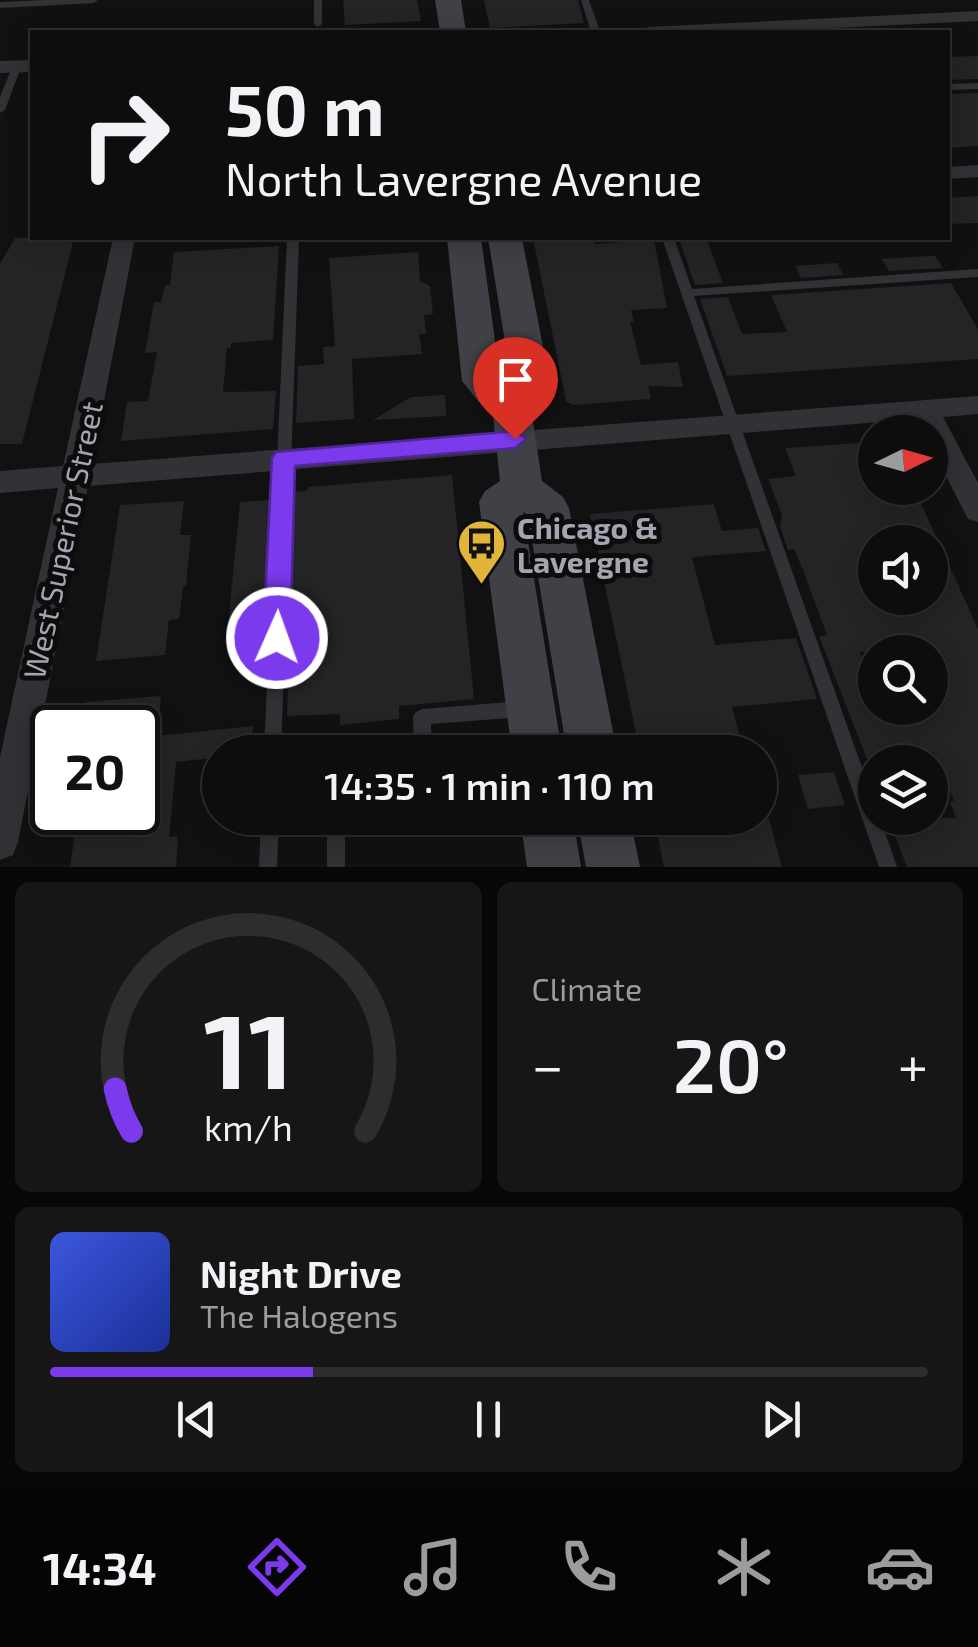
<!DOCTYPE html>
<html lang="en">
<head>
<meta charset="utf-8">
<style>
  :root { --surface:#0d0d0e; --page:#161617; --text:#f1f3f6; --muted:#9a9c9e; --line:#2d2d2e; --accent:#7c3aed }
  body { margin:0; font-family:"Exo 2",sans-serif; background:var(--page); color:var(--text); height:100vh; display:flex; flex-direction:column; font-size:38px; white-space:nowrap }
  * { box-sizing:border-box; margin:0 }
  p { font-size:32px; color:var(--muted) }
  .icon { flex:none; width:55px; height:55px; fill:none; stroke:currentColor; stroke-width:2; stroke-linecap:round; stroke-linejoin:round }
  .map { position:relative; height:867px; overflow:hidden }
  .panel { display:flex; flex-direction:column; gap:15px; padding:15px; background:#070708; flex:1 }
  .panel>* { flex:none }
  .hud { position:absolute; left:30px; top:30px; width:920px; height:210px; border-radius:0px; box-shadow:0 5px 25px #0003,0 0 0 2px var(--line); background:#0d0d0e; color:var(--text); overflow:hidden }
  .needle { width:65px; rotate:85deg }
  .tools { position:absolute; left:858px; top:415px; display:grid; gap:20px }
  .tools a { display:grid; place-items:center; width:90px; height:90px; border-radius:50%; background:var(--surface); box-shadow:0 5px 25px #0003,0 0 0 2px var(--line); font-size:50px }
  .speed { position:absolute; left:30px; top:705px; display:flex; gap:20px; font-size:50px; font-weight:700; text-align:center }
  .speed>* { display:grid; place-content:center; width:130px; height:130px; border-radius:50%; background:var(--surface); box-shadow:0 5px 25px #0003,0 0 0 2px var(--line); line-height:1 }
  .speed .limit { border:5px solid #111; border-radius:15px; background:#fff; color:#111 }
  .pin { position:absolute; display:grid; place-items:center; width:85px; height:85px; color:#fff; margin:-102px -42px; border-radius:50% 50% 50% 0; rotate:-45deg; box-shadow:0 0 10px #0007 }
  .pin .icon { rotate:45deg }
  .me { position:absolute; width:110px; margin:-55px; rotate:2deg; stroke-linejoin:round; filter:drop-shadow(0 0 8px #0008) }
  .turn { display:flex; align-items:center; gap:35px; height:210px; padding:0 30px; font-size:45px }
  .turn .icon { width:130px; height:130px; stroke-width:2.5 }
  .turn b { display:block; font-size:70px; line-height:85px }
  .big { font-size:75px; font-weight:600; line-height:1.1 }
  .panel .widget { flex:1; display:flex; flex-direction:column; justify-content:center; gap:15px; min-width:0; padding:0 35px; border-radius:15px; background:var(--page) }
  .panel .dial { align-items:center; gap:0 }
  .dial svg { height:260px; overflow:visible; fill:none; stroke:var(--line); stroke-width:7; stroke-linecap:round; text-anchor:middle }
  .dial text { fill:var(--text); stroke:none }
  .song { display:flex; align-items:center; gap:30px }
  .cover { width:120px; height:120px; border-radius:15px; background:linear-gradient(135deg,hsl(230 70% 55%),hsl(230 70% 35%)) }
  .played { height:10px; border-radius:5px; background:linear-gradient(90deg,var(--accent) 30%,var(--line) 30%) }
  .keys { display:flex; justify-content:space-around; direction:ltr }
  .heat { display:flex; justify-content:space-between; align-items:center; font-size:55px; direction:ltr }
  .panel .tiles { flex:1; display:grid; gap:15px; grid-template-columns:1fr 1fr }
  .widget:last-child { grid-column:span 2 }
  .trip { position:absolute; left:202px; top:735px; width:575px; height:100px; border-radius:50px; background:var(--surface); box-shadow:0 5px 25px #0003,0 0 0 2px var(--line); font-weight:600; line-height:100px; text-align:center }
  .tab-bar { display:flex; height:160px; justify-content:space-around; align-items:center; background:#050506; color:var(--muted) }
  .tab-bar .icon { width:70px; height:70px }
  .tab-bar .active { color:var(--accent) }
  .tab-bar b { font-size:45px; color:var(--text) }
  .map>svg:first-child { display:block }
  .building { fill:#242426; fill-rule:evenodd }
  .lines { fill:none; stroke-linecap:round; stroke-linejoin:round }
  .service { fill:#323236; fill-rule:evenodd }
  .minor { fill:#323236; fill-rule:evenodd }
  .secondary { fill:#404146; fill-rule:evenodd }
  .route { fill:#7c3aed; stroke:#51269a; stroke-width:2.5 }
  .labels { text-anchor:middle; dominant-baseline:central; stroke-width:10; stroke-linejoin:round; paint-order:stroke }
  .poi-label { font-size:30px; font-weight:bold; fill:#a3a6b1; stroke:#0c0c0d; text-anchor:start }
  .street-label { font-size:30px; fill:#a3a6b1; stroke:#0c0c0d }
</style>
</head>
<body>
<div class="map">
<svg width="978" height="867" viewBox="0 0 978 867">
  <rect width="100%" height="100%" fill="#111112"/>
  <g class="building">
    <path d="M343,0H417L421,21L345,25Z"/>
    <path d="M484,0H578L584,23L490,28Z"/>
    <path d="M978,56V79L948,80V57Z"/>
    <path d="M978,93V146L948,148V94Z"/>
    <path d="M978,196V223L948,224V198Z"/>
    <path d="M15,238H74L22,444H0V264Z"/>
    <path d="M533,238H593L595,244L654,240L667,308L631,310L634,322H630L641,365L678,362L683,387L648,386L651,399L573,405L566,401Z"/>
    <path d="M706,238L723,283L695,285L679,239Z"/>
    <path d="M279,246L273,340L231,343V348H227L223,392L276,391L273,429L121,441L127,402L148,401L157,352L145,353L154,302H161L165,286L170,285L174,252Z"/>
    <path d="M418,252L420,281L430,286L433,314L424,315L426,334H419L422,354L352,359L354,419L296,423L298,366L324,364L323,347L335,346L329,258Z"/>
    <path d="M928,256H935L943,268L889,271L882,259Z"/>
    <path d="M837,263L843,275L801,278L795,266Z"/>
    <path d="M951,283L978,329V359L727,376L700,299L728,297L742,334L787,332L771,295Z"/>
    <path d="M445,395L446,416L373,420L411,397Z"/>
    <path d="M875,442V488H914L978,629V867H907L888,818H956L950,802L954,801L934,752L867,759L819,636L827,635L803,570L794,549L788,550L780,527L782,515L768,479L796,476L785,448ZM875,542H930V598L875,603ZM860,652H930V715L885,719L881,708H875V693Z"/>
    <path d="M452,475L474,699L399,706V719L340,725V714L287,716L294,492L307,491L308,487Z"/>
    <path d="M272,500L265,642L226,645L240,502Z"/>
    <path d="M184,501L180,535H191L186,586H183L179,619L169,620L165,655L96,661L120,505Z"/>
    <path d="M714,504L722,531L758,528L766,551L692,557L715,645L796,638L817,699L732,707L744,752H640L590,514Z"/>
    <path d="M161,696L157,736L253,726L251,752H220V757L176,762L169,837L178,836L176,867H70L75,832L83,818L138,812V728H81L86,702Z"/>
    <path d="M834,772L845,805L808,809L798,775Z"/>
    <path d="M654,818L769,819L782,867H664Z"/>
  </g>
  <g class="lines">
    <g class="service">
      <path d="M45,0H98L94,3L0,8V2Z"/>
      <path d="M314,0H322V24L318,27L314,24Z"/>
      <path d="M581,0H589L600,32H591Z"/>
      <path d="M13,65L21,67L5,110L0,113V97Z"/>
      <path d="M978,83V89L948,90V84Z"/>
      <path d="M287,238H299L281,752H264Z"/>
      <path d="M662,238H674L692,289L978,269V277L694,296L875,804V818H880L897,867H879Z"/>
      <path d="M524,701L530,704L532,709L530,714L524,717L431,724V752H385L388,746L414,743L413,717L416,712L422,709Z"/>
      <path d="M261,818H279L277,867H259Z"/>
      <rect x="327" y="818" width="18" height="49"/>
    </g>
    <g class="minor">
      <path d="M978,11V21L749,32H639L648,27Z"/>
      <path d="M32,60V72L0,73V61Z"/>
      <path d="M978,165V177L948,179V167Z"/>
      <path d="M113,238H135L92,464L978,396V414L943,417L978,483V522L968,519L930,445V432H923L917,419L88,486L18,842L13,855L0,860V757L58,488L0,493V471L63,466Z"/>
    </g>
    <g class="secondary">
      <path d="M435,0H461L466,32H440Z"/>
      <path d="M447,238H481L500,377L505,382L511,378L488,238H522L550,383L530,403L542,481L563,497L569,508L617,752H567L528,516L523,511L562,752H512L479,502L485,491L500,481L492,406L478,401L462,381Z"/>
      <path d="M520,818H573L581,867H527Z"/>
      <path d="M577,818H630L640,867H586Z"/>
    </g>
  </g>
  <path class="route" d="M515,431L526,439L515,448L295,466L290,638L286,646L277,649L267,646L263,638L272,458L276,452Z"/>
  <defs>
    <symbol id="bus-pin" viewBox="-11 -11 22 30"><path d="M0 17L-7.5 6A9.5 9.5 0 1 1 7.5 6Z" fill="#e1b53a" stroke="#0c0c0d"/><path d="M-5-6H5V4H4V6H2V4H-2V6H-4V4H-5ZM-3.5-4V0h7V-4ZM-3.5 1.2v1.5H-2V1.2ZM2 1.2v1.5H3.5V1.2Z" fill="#111"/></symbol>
  </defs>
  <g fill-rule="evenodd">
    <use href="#bus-pin" x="454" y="516" width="55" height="75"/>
  </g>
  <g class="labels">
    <g class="poi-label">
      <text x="517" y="527">Chicago &amp;<tspan x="517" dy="34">Lavergne</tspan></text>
    </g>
    <g class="street-label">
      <text transform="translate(62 540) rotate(-78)">West Superior Street</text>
    </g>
  </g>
</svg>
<div class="tools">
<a><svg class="needle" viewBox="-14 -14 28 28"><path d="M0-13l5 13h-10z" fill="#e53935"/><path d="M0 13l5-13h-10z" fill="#9a9c9e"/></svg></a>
<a><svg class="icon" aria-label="sound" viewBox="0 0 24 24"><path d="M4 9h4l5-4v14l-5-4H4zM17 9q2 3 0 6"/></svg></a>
<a><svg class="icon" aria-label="search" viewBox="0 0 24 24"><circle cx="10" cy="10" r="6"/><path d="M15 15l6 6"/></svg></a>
<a><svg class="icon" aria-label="layers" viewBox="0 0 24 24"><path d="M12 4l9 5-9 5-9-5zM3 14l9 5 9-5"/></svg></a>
</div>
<div class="speed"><div class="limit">20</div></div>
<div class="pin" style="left:515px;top:439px;background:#d93025"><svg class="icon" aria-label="arrive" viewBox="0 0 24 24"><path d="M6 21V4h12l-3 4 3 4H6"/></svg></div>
<svg class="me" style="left:277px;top:638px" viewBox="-20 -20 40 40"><circle r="17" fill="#7c3aed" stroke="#fff" stroke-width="3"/><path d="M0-11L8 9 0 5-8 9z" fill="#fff"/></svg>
<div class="trip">14:35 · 1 min · 110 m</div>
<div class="hud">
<div class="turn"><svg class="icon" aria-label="right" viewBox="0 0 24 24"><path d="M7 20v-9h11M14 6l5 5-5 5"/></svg><div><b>50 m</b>North Lavergne Avenue</div></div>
</div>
</div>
<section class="panel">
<div class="tiles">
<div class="widget dial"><svg viewBox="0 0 100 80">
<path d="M14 69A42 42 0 1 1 86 69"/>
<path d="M14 69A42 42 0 0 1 9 56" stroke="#7c3aed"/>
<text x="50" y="56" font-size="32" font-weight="700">11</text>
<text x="50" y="72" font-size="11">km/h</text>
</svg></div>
<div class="widget"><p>Climate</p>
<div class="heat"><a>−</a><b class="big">20°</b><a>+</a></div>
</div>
<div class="widget">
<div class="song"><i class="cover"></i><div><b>Night Drive</b><p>The Halogens</p></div></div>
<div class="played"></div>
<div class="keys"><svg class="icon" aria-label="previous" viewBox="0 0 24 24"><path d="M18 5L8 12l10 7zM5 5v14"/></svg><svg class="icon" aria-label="pause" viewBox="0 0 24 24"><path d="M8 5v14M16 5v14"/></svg><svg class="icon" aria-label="next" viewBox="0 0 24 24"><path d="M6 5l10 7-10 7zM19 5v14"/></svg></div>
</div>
</div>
</section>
<nav class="tab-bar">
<b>14:34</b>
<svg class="icon active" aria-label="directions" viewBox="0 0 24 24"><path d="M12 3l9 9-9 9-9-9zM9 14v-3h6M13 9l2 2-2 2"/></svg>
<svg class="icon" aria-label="music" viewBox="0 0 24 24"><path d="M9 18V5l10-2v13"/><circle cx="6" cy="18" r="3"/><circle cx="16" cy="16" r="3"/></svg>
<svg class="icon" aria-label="phone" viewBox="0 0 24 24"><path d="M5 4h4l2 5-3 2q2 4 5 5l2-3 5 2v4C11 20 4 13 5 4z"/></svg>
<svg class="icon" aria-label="climate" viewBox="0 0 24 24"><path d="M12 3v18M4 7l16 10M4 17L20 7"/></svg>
<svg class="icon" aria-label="car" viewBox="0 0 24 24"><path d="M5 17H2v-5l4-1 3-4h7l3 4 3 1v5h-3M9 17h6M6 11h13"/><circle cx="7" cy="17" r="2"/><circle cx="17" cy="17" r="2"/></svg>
</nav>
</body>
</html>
